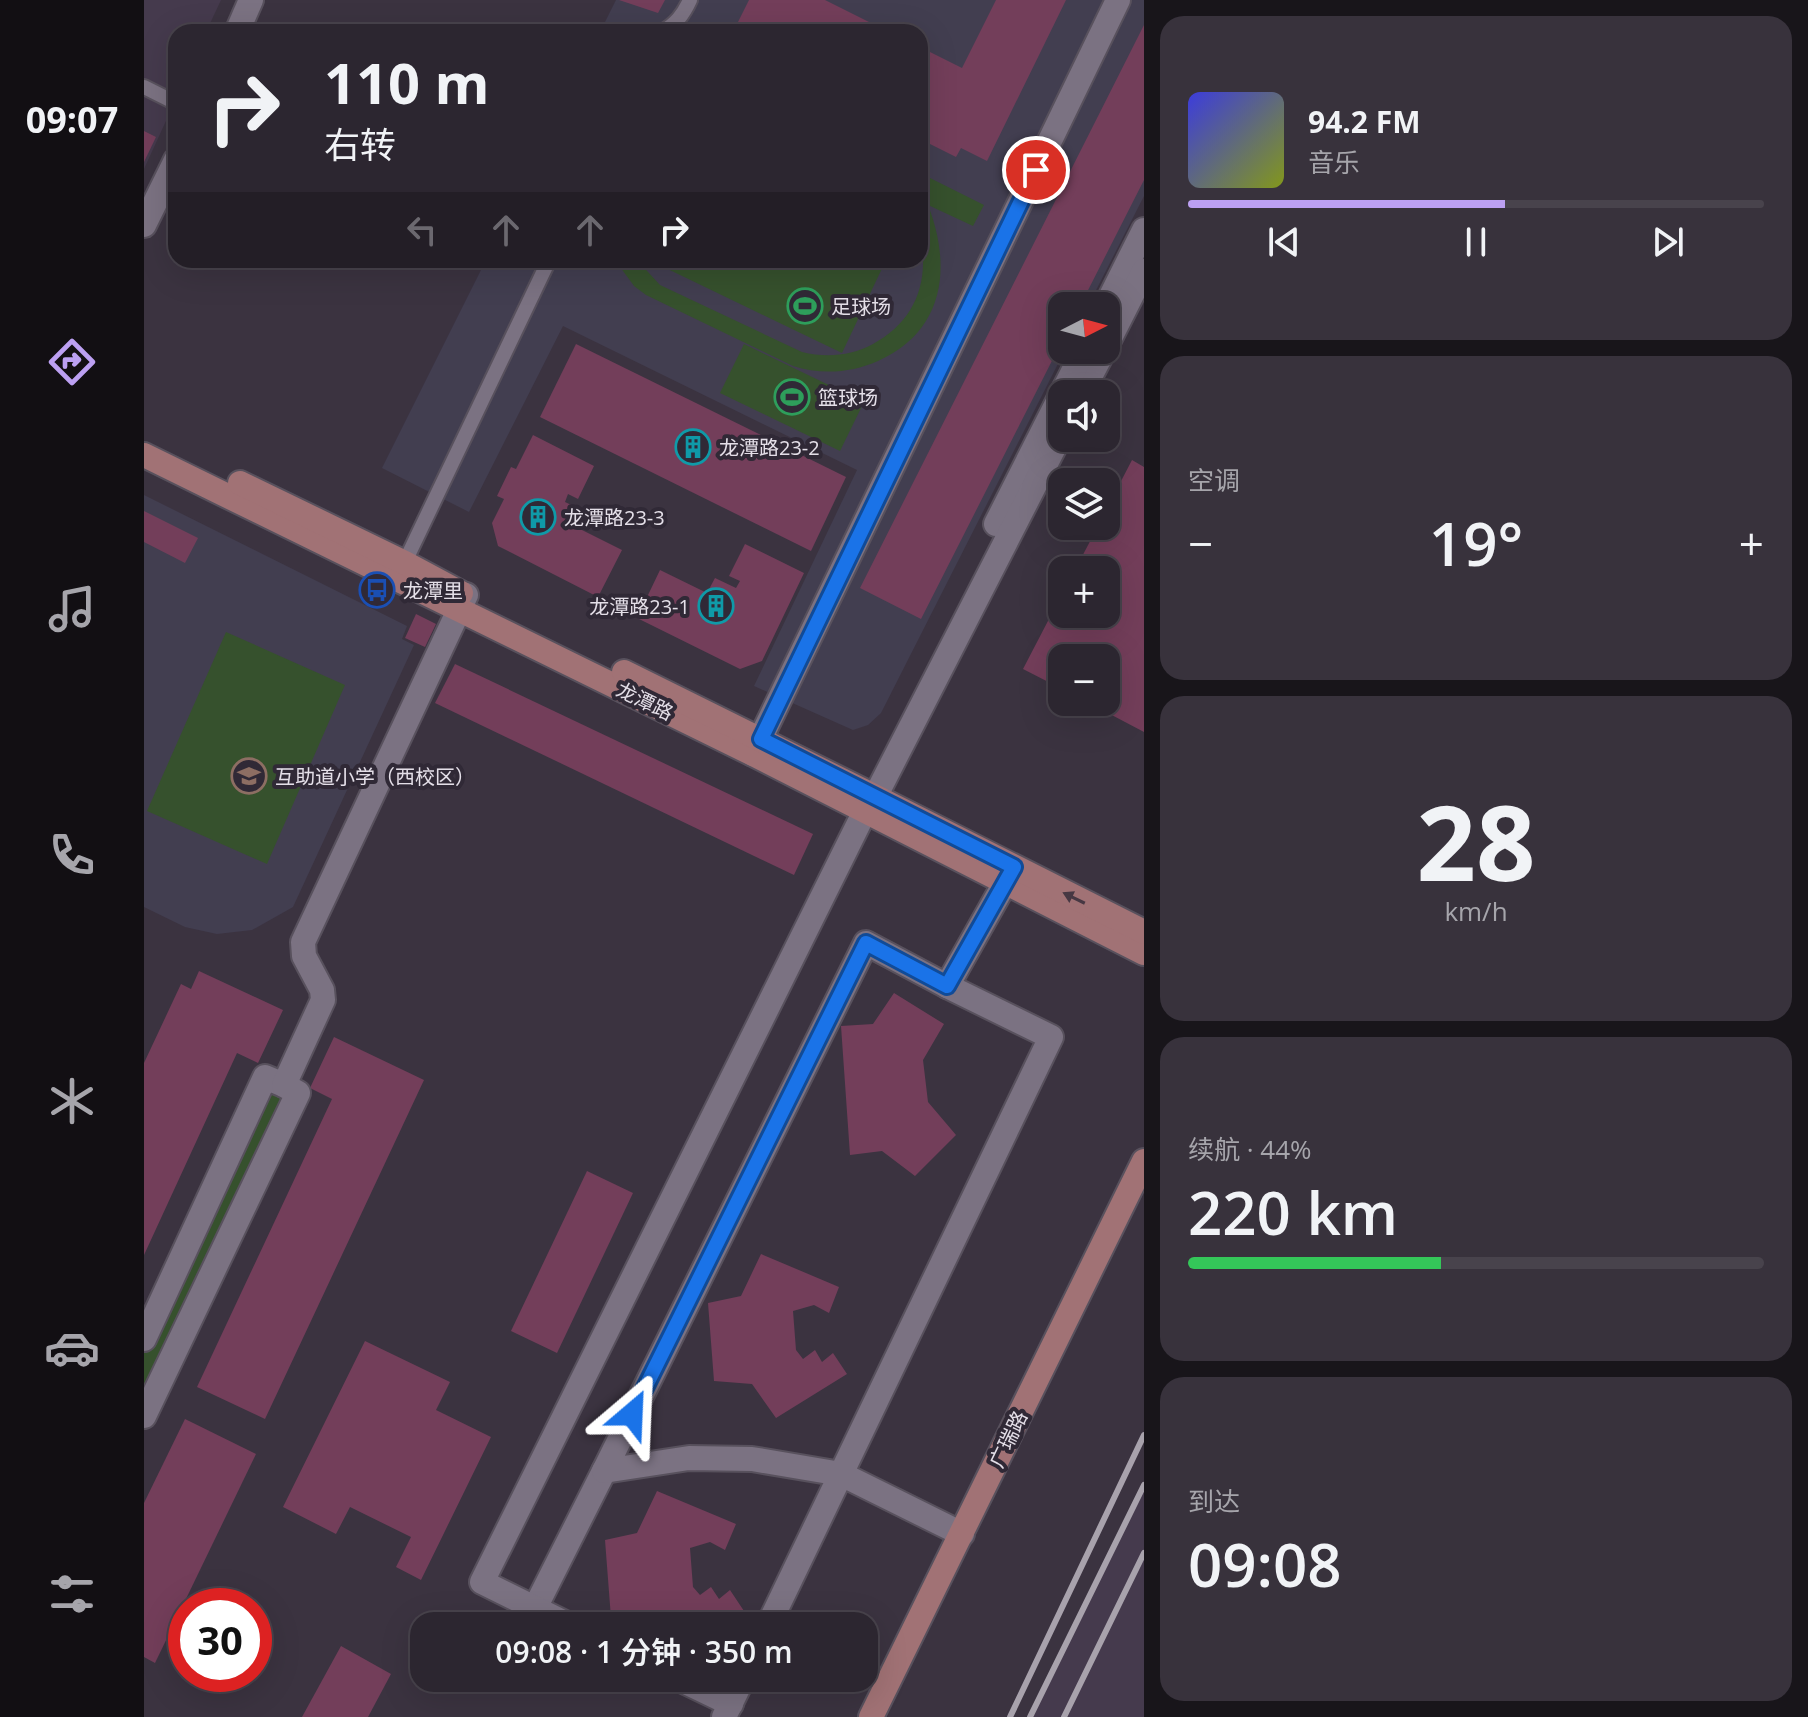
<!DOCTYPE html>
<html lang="zh">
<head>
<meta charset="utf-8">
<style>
  :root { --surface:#2c2630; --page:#38323c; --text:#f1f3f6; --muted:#a6a5ab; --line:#48434c; --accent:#bca0f2 }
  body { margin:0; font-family:"Open Sans","Noto Sans SC",sans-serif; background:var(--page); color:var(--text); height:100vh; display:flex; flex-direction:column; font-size:30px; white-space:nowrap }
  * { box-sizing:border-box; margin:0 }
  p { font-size:26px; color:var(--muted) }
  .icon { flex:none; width:44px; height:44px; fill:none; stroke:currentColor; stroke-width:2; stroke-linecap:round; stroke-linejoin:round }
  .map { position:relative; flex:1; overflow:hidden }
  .side { display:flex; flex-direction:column; gap:16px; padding:16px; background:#18151a; width:664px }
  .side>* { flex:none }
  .banner { position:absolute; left:24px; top:24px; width:760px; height:244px; border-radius:24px; box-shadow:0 8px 32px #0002,0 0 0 2px var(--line); background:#2c2630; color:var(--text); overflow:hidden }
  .needle { width:52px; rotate:84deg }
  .controls { position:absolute; left:904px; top:292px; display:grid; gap:16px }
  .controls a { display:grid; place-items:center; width:72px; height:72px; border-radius:16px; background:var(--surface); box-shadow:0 8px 32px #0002,0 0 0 2px var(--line); font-size:40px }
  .speed { position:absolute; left:24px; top:1588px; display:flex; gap:16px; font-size:40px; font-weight:700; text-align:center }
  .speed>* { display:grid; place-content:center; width:104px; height:104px; border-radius:50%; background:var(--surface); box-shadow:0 8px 32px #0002,0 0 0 2px var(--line); line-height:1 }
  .speed .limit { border:12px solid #d22; background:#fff; color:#111 }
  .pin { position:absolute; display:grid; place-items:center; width:68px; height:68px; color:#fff; margin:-34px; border:4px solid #fff; border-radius:50%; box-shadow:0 2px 8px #0007 }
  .me { position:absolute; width:88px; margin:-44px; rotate:26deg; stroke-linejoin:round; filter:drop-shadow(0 0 6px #0008) }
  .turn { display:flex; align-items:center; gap:28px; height:168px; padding:0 24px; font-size:36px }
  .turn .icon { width:104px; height:104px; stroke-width:2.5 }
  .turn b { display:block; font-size:56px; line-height:68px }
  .lanes { display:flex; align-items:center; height:76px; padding:0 24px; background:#0003; justify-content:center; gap:40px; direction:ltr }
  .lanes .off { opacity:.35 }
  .big { font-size:60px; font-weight:600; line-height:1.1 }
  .side .widget { flex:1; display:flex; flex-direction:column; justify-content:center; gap:12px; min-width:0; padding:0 28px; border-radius:24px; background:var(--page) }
  .side .dial { align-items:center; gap:0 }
  .dial b { font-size:104px; line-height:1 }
  .song { display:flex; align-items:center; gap:24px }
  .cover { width:96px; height:96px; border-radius:12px; background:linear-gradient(135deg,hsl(240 70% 55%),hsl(70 70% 35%)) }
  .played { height:8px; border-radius:4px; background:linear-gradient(90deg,var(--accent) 55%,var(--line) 55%) }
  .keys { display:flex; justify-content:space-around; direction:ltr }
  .heat { display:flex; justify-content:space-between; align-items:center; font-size:44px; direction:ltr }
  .charge { height:12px; border-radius:6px; background:linear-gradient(90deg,#34c759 44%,var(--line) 0) }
  .trip { position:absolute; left:266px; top:1612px; width:468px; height:80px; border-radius:24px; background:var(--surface); box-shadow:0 8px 32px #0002,0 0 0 2px var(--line); font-weight:600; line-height:80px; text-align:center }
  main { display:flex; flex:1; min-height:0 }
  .dock { display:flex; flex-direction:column; width:144px; justify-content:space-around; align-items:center; background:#120f13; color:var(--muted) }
  .dock .icon { width:56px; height:56px }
  .dock .selected { color:var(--accent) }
  .dock b { font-size:36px; color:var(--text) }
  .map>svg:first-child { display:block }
  .built { fill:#453a4d }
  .education { fill:#423e50 }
  .green { fill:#36512d }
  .building { fill:#733e5a }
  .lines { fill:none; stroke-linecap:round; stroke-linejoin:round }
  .lane-casing { stroke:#58515d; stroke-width:18 }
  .street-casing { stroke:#58515d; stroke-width:28 }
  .secondary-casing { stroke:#58515d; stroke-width:28 }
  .lane { stroke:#7b7282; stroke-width:14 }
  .street { stroke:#7b7282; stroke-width:24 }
  .secondary { stroke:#a17275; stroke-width:24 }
  .rail { stroke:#a8a2ac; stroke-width:6 }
  .oneway { fill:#473843 }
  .route-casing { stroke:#114b97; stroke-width:20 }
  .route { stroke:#1a73e8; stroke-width:14 }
  .labels { text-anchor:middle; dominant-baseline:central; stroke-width:8; stroke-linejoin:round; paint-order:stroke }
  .poi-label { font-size:20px; fill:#e4dfe8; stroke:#302936; text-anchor:start }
  .street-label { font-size:20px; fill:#e4dfe8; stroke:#302936 }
</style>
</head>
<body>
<main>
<nav class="dock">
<b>09:07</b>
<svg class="icon selected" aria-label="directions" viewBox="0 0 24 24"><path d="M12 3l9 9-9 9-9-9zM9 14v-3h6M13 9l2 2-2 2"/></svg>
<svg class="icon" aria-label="music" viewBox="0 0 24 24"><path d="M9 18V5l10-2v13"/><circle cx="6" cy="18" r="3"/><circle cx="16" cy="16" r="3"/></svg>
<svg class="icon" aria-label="phone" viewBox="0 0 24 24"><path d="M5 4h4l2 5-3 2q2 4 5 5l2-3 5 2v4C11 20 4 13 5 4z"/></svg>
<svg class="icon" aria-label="climate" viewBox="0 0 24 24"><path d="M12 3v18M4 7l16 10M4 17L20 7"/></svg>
<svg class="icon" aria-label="car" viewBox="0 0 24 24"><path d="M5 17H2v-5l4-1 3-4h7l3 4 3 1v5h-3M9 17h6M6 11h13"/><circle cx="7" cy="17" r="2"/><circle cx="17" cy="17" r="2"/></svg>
<svg class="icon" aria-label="filters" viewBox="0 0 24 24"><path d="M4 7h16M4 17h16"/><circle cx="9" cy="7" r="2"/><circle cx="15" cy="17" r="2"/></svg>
</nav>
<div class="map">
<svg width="1000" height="1717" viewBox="0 0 1000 1717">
  <rect width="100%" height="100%" fill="#3b3340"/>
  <g class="built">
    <path d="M0,0H77L62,32H32V99L0,169Z"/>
    <path d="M1000,1490V1717H889Z"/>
  </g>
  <g class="education">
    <path d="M472,0H1000V196L944,306H918V350H921L737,713L724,725L709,730L610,686L713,470L419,326L325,512L238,468L342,260H776V32H456Z"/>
    <path d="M0,495L263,626L258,639L270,645L149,907L108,930L73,934L41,927L0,907Z"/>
  </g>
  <g class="green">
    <path d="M776,173L840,205L829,226L784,205C808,267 801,331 734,361C707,373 677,375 649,366L502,295L490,286L471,260H493L516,285L658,352C682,358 707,356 729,344C762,326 780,297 779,259C778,251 776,243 776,235C775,214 776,194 776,173Z"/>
    <path d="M505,260H742L698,353Z"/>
    <path d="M600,344L720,402L696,451L576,393Z"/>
    <path d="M82,632L201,685L123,864L3,811Z"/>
    <path d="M121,1077L150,1100L0,1417V1345Z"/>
  </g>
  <g class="building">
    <path d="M475,0H521L514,13Z"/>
    <path d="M605,0H681L745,32H589Z"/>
    <path d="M852,0H922L843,161L817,148L812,157L776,139V47L818,68Z"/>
    <path d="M1000,25V180L936,306H918V341L777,619L716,588Z"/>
    <path d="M0,131L12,137L0,162Z"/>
    <path d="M432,344L702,477L667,551L396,417Z"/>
    <path d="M389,435L450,466L434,499L424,494L421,502L440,511L432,527L478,550L454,597L354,546L348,523L360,499L353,496L367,467L372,469Z"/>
    <path d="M988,460L1000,467V732L943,702H962V658H918V689L879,669L918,594V614H962V570H931L954,526H962V510Z"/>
    <path d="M0,511L54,538L41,563L0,542Z"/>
    <path d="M601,544L660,573L618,661L596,669L493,618L516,570L563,593L571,578L592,588L596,581L585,576Z"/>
    <path d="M272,614L292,624L281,647L261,638Z"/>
    <path d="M311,664L669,834L650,875L291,703Z"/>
    <path d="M55,971L139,1010L114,1063L93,1053L0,1255V1063L37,984L47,989Z"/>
    <path d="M750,993L800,1024L779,1060L784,1102L812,1135L771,1176L738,1151L706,1155L697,1026L729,1024Z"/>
    <path d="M190,1037L280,1080L121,1419L53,1387L188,1099L166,1088Z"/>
    <path d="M443,1171L489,1193L413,1353L367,1331Z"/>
    <path d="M617,1254L695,1287L685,1313L670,1305L649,1311L652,1350L659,1359L671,1350L678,1362L689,1353L703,1374L632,1418L608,1384L570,1381L564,1303L597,1296Z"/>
    <path d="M221,1341L306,1382L292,1410L347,1437L277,1580L252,1567L267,1537L206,1507L192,1534L139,1507Z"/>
    <path d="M41,1419L112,1454L11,1663L0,1657V1503Z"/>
    <path d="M513,1491L592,1524L581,1550L566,1542L546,1548L549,1587L556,1595L567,1587L575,1599L586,1590L600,1611L575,1626H508L504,1621L467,1618L461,1540L493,1533Z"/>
    <path d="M197,1646L247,1674L224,1717H158Z"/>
  </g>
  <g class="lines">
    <defs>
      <g id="lane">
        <path d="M518,32C532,24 539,15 546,0"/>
        <path d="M0,87L32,103"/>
        <path d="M258,568L405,260"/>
      </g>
      <g id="street">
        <path d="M93,32L107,0"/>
        <path d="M0,225L32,160"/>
        <path d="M962,306L1000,230"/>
        <path d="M962,346L1000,271"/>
        <path d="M937,394L960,350"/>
        <path d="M852,524L940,350"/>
        <path d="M609,754L974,0"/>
        <path d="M803,986L870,867"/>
        <path d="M0,1339L121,1077L140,1085"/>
        <path d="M0,1416L154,1093L140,1085L179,1000L178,990L160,956L159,942L322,595"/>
        <path d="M391,1608L460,1471"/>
        <path d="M427,1626L338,1582L721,811L731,797L918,432"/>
        <path d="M624,1626L907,1037L803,986L722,943L460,1471L545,1458L608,1459L697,1474L818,1534"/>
        <path d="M533,1678L587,1704"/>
        <path d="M580,1717L599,1678"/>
      </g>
      <g id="secondary">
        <path d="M0,455L609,754L1000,953"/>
        <path d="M96,483L261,563L317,593"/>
        <path d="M480,672L718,790L1000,932"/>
        <path d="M727,1717L1000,1161"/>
      </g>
    </defs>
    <use href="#lane" class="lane-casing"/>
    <use href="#street" class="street-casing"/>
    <use href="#secondary" class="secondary-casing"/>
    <use href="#lane" class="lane"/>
    <use href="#street" class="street"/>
    <use href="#secondary" class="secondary"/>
    <g class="rail">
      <path d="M866,1717L1000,1435"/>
      <path d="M886,1717L1000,1485"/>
      <path d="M920,1717L1000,1553"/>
    </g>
  </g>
  <defs><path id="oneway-solid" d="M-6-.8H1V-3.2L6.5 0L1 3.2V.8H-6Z" transform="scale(2)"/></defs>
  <use class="oneway" href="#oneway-solid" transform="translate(930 898) rotate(-154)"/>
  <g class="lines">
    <defs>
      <path id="route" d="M488,1414L722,943L803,986L870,867L617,739L892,170"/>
    </defs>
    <use href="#route" class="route-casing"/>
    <use href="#route" class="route"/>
  </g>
  <defs>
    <symbol id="stadium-ring" viewBox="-11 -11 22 22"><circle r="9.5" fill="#302936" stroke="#2e9e5b" stroke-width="1.5"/><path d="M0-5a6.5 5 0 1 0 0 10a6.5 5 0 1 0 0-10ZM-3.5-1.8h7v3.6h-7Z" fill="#2e9e5b"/></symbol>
    <symbol id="building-ring" viewBox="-11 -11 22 22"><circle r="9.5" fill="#302936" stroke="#0f9aa8" stroke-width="1.5"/><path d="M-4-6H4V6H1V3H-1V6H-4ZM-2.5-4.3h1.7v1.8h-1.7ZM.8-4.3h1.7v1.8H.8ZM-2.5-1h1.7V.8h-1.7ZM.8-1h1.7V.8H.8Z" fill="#0f9aa8"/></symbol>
    <symbol id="bus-ring" viewBox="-11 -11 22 22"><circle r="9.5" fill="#302936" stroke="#1a4fb4" stroke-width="1.5"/><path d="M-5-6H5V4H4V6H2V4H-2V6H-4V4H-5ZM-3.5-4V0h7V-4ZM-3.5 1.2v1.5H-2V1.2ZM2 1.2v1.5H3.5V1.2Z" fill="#1a4fb4"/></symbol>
    <symbol id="school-ring" viewBox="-11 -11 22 22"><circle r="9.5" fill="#302936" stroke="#8d6e63" stroke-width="1.5"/><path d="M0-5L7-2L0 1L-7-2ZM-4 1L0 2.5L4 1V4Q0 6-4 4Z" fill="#8d6e63"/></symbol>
  </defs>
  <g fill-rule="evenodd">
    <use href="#stadium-ring" x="641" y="286" width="40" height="40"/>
    <use href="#stadium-ring" x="628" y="377" width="40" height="40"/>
    <use href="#building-ring" x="529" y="427" width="40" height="40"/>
    <use href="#building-ring" x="374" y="497" width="40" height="40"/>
    <use href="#bus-ring" x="213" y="570" width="40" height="40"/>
    <use href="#building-ring" x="552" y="586" width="40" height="40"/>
    <use href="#school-ring" x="85" y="756" width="40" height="40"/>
  </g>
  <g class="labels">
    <g class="poi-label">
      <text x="687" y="306">足球场</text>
      <text x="674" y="397">篮球场</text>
      <text x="575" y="447">龙潭路23-2</text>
      <text x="420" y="517">龙潭路23-3</text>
      <text x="259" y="590">龙潭里</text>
      <text x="546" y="606" text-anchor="end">龙潭路23-1</text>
      <text x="131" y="776">互助道小学（西校区）</text>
    </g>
    <g class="street-label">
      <text transform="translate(501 701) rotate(26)">龙潭路</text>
      <text transform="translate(864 1439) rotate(-64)">广瑞路</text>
    </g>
  </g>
</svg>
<div class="controls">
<a><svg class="needle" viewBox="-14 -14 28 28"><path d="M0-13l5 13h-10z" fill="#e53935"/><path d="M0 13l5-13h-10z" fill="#a6a5ab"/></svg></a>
<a><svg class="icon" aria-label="sound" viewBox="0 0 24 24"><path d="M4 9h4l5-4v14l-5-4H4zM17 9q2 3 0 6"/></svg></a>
<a><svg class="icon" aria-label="layers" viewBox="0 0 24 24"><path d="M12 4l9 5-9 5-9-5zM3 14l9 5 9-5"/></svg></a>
<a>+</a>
<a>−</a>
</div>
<div class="speed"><div class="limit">30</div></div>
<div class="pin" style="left:892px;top:170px;background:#d93025"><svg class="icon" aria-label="arrive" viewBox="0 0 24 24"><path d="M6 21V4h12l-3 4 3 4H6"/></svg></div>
<svg class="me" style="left:488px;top:1414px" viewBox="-20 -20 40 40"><path d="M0-17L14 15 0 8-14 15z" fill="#1a73e8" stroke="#fff" stroke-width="4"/></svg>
<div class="trip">09:08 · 1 分钟 · 350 m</div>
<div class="banner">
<div class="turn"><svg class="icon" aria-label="right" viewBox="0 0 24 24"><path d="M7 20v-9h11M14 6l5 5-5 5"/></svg><div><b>110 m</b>右转</div></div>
<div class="lanes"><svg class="icon off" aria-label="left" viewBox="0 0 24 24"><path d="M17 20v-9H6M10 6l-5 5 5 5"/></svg><svg class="icon off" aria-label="ahead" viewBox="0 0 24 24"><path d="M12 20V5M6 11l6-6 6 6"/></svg><svg class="icon off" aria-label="ahead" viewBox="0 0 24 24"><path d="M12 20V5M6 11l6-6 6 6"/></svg><svg class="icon" aria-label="right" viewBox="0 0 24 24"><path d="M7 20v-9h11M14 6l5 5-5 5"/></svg></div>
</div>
</div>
<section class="side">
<div class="widget">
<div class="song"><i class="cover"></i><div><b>94.2 FM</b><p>音乐</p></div></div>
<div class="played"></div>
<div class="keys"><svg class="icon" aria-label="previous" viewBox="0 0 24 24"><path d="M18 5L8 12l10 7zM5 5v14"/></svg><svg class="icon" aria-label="pause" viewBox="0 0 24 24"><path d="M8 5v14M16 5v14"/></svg><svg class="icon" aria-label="next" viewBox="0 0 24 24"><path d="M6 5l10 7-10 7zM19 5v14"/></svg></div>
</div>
<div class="widget"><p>空调</p>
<div class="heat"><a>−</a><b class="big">19°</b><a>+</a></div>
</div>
<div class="widget dial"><b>28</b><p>km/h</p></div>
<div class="widget"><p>续航 · 44%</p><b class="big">220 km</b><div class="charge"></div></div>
<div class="widget"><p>到达</p><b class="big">09:08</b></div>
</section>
</main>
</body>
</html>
